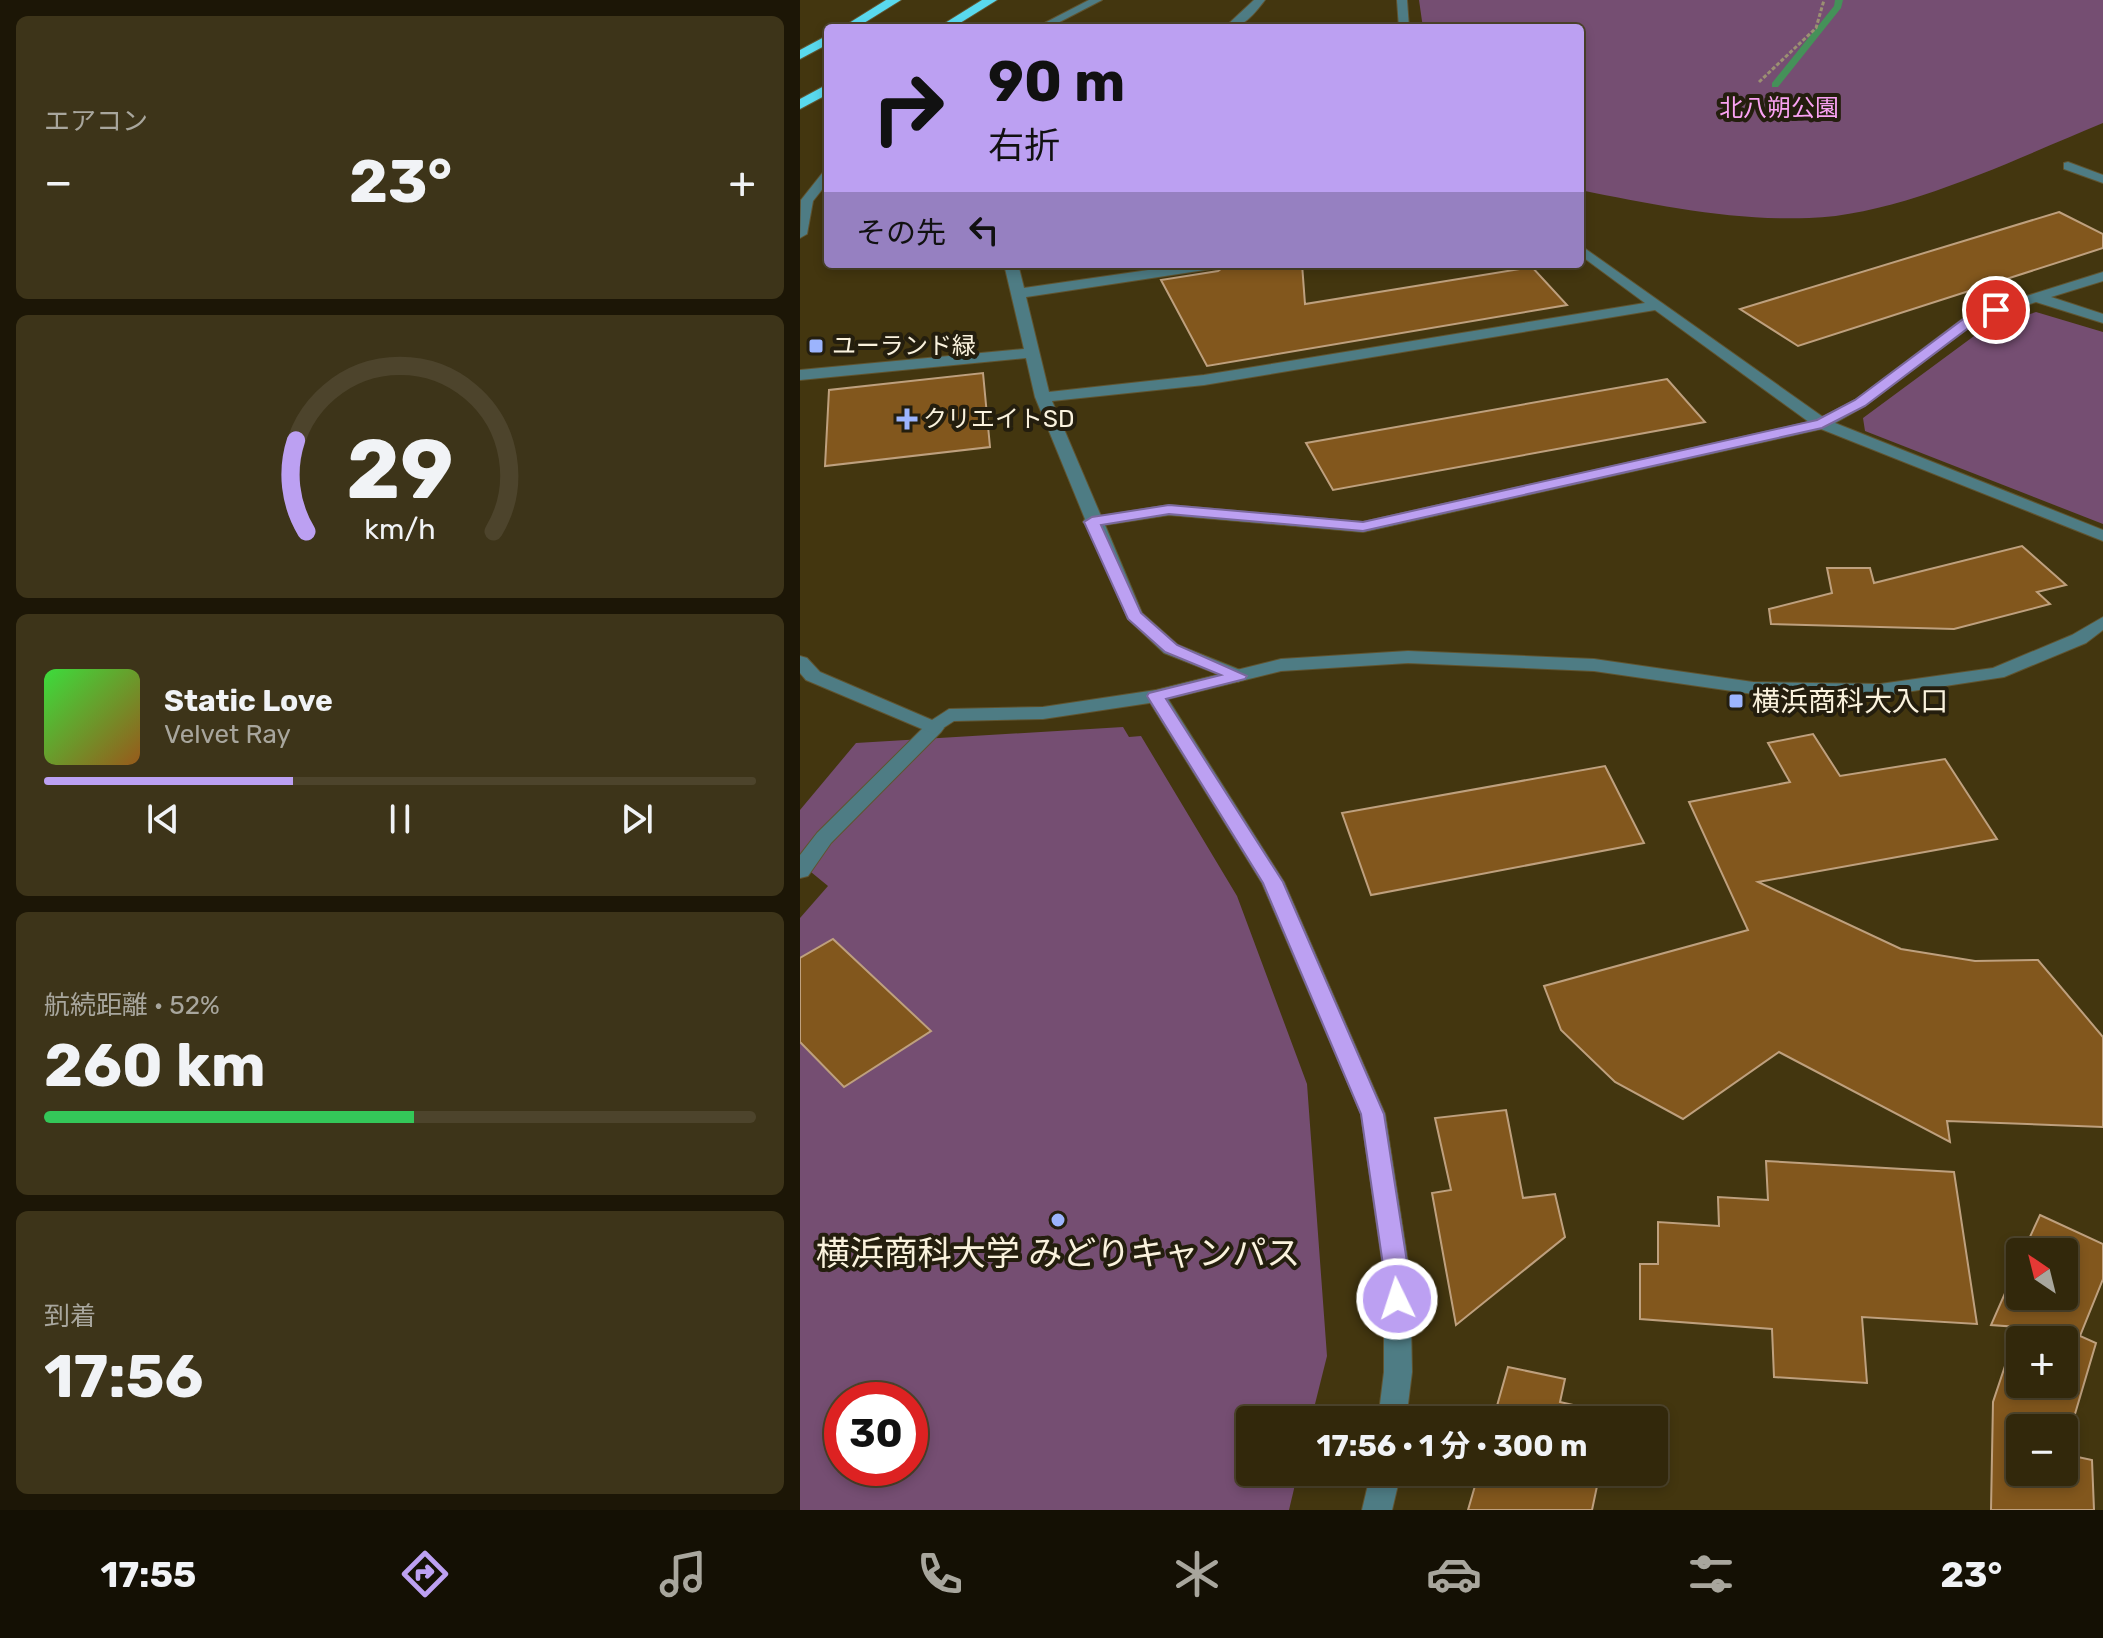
<!DOCTYPE html>
<html lang="ja">
<head>
<meta charset="utf-8">
<style>
  :root { --surface:#32280b; --page:#3d3419; --text:#f1f3f6; --muted:#a8a69d; --line:#4d442c; --accent:#bca0f2 }
  body { margin:0; font-family:Rubik,"Noto Sans JP",sans-serif; background:var(--page); color:var(--text); height:100vh; display:flex; flex-direction:column; font-size:30px; white-space:nowrap }
  * { box-sizing:border-box; margin:0 }
  p { font-size:26px; color:var(--muted) }
  .icon { flex:none; width:44px; height:44px; fill:none; stroke:currentColor; stroke-width:2; stroke-linecap:round; stroke-linejoin:round }
  .map { position:relative; flex:1; overflow:hidden }
  .side { display:flex; flex-direction:column; gap:16px; padding:16px; background:#1c1606; width:800px }
  .side>* { flex:none }
  .hud { position:absolute; left:24px; top:24px; width:760px; height:244px; border-radius:8px; box-shadow:0 4px 12px #0003,0 0 0 2px var(--line); background:#bca0f2; color:#111; overflow:hidden }
  .needle { width:52px; rotate:325deg }
  .tools { position:absolute; left:1206px; top:1238px; display:grid; gap:16px }
  .tools a { display:grid; place-items:center; width:72px; height:72px; border-radius:8px; background:var(--surface); box-shadow:0 4px 12px #0003,0 0 0 2px var(--line); font-size:40px }
  .speed { position:absolute; left:24px; top:1382px; display:flex; gap:16px; font-size:40px; font-weight:700; text-align:center }
  .speed>* { display:grid; place-content:center; width:104px; height:104px; border-radius:50%; background:var(--surface); box-shadow:0 4px 12px #0003,0 0 0 2px var(--line); line-height:1 }
  .speed .limit { border:12px solid #d22; background:#fff; color:#111 }
  .pin { position:absolute; display:grid; place-items:center; width:68px; height:68px; color:#fff; margin:-34px; border:4px solid #fff; border-radius:50%; box-shadow:0 2px 8px #0007 }
  .me { position:absolute; width:88px; margin:-44px; rotate:356deg; stroke-linejoin:round; filter:drop-shadow(0 0 6px #0008) }
  .turn { display:flex; align-items:center; gap:28px; height:168px; padding:0 32px; font-size:36px }
  .turn .icon { width:104px; height:104px; stroke-width:2.5 }
  .turn b { display:block; font-size:56px; line-height:68px }
  .then { display:flex; align-items:center; height:76px; padding:0 32px; background:#0003; gap:16px; font-size:30px }
  .big { font-size:60px; font-weight:700; line-height:1.1 }
  .side .widget { flex:1; display:flex; flex-direction:column; justify-content:center; gap:12px; min-width:0; padding:0 28px; border-radius:12px; background:var(--page) }
  .side .dial { align-items:center; gap:0 }
  .dial svg { height:208px; overflow:visible; fill:none; stroke:var(--line); stroke-width:7; stroke-linecap:round; text-anchor:middle }
  .dial text { fill:var(--text); stroke:none }
  .song { display:flex; align-items:center; gap:24px }
  .cover { width:96px; height:96px; border-radius:12px; background:linear-gradient(135deg,hsl(120 70% 55%),hsl(30 70% 35%)) }
  .played { height:8px; border-radius:4px; background:linear-gradient(90deg,var(--accent) 35%,var(--line) 35%) }
  .keys { display:flex; justify-content:space-around; direction:ltr }
  .heat { display:flex; justify-content:space-between; align-items:center; font-size:44px; direction:ltr }
  .charge { height:12px; border-radius:6px; background:linear-gradient(90deg,#34c759 52%,var(--line) 0) }
  .trip { position:absolute; left:436px; top:1406px; width:432px; height:80px; border-radius:8px; background:var(--surface); box-shadow:0 4px 12px #0003,0 0 0 2px var(--line); font-weight:700; line-height:80px; text-align:center }
  .tabs { display:flex; height:128px; justify-content:space-around; align-items:center; background:#141004; color:var(--muted) }
  .tabs .icon { width:56px; height:56px }
  .tabs .active { color:var(--accent) }
  .tabs b { font-size:36px; color:var(--text) }
  main { display:flex; flex:1; min-height:0 }
  .map>svg:first-child { display:block }
  .green { fill:#754e72; fill-rule:evenodd }
  .lines { fill:none; stroke-linecap:round; stroke-linejoin:round }
  .stream { fill:#459159; fill-rule:evenodd }
  .building { fill:#82571d; stroke:#bea07e; stroke-width:2; fill-rule:evenodd }
  .service-casing { stroke:#605430; stroke-width:2 }
  .minor-casing { stroke:#605430; stroke-width:2 }
  .tertiary-casing { stroke:#605430; stroke-width:2 }
  .motorway-casing { stroke:#605430; stroke-width:2 }
  .path { stroke:#9b9072; stroke-width:3; stroke-dasharray:4 2; stroke-linecap:butt }
  .service { fill:#4e7c84; fill-rule:evenodd }
  .minor { fill:#4e7c84; fill-rule:evenodd }
  .tertiary { fill:#4e7c84; fill-rule:evenodd }
  .motorway { fill:#59d9ee; fill-rule:evenodd }
  .route { fill:#bca0f2; stroke:#7a689d; stroke-width:2 }
  .poi-dot { fill:#9cb4fd; stroke:#241e0e; stroke-width:3 }
  .labels { text-anchor:middle; dominant-baseline:central; stroke-width:8; stroke-linejoin:round; paint-order:stroke }
  .far-park-label { font-size:24px; fill:#faa2f2; stroke:#241e0e }
  .far-poi-label { font-size:24px; fill:#faf2dd; stroke:#241e0e; text-anchor:start }
  .poi-label { font-size:28px; fill:#faf2dd; stroke:#241e0e; text-anchor:start }
  .near-poi-label { font-size:34px; fill:#faf2dd; stroke:#241e0e }
</style>
</head>
<body>
<main>
<section class="side">
<div class="widget"><p>エアコン</p>
<div class="heat"><a>−</a><b class="big">23°</b><a>+</a></div>
</div>
<div class="widget dial"><svg viewBox="0 0 100 80">
<path d="M14 69A42 42 0 1 1 86 69"/>
<path d="M14 69A42 42 0 0 1 10 34" stroke="#bca0f2"/>
<text x="50" y="56" font-size="32" font-weight="700">29</text>
<text x="50" y="72" font-size="11">km/h</text>
</svg></div>
<div class="widget">
<div class="song"><i class="cover"></i><div><b>Static Love</b><p>Velvet Ray</p></div></div>
<div class="played"></div>
<div class="keys"><svg class="icon" aria-label="previous" viewBox="0 0 24 24"><path d="M18 5L8 12l10 7zM5 5v14"/></svg><svg class="icon" aria-label="pause" viewBox="0 0 24 24"><path d="M8 5v14M16 5v14"/></svg><svg class="icon" aria-label="next" viewBox="0 0 24 24"><path d="M6 5l10 7-10 7zM19 5v14"/></svg></div>
</div>
<div class="widget"><p>航続距離 · 52%</p><b class="big">260 km</b><div class="charge"></div></div>
<div class="widget"><p>到着</p><b class="big">17:56</b></div>
</section>
<div class="map">
<svg width="1303" height="1510" viewBox="0 0 1303 1510">
  <rect width="100%" height="100%" fill="#43360f"/>
  <g class="green">
    <path d="M619,0H1303V123C1217,158 1102,215 1009,218C933,221 854,205 780,190V28H623Z"/>
    <path d="M1236,312L1303,332V524L1065,431L1063,418L1193,322L1200,324Z"/>
    <path d="M323,727L329,737L341,736L437,896L507,1084L527,1356L511,1420H450V1472H498L489,1510H0V918L28,886L0,863V810L56,743ZM42,1400H110V1468H42Z"/>
  </g>
  <g class="lines">
    <path class="stream" d="M1035,0H1043L1041,8L978,87H972V83L1034,6Z"/>
  </g>
  <g class="building">
    <path d="M1259,212L1303,234V248L998,346L940,309Z"/>
    <path d="M428,264H502L505,304L732,267L767,305L407,366L361,280L418,271Z"/>
    <path d="M183,373L190,447L25,466L29,390Z"/>
    <path d="M867,379L905,422L533,490L506,443Z"/>
    <path d="M1222,546L1266,585L1237,592L1250,604L1154,629L971,624L969,609L1032,593L1027,568H1070L1074,583Z"/>
    <path d="M1013,734L1040,776L1145,759L1197,839L958,882L1101,949L1175,961L1238,960L1303,1037V1127L1147,1121L1150,1142L979,1052L883,1119L815,1082L761,1030L744,986L948,930L889,802L990,782L968,743Z"/>
    <path d="M805,766L844,843L571,895L542,813Z"/>
    <path d="M33,939L131,1031L44,1087L0,1042V958Z"/>
    <path d="M706,1110L723,1198L755,1194L765,1237L656,1325L632,1193L651,1190L635,1118Z"/>
    <path d="M966,1161L1154,1172L1177,1324L1062,1317L1067,1383L974,1377L972,1329L840,1319V1264H858V1222L919,1226L918,1197L968,1200Z"/>
    <path d="M1240,1215L1303,1244V1279L1280,1336L1296,1343L1264,1451V1428H1220V1472H1264V1454L1292,1460L1294,1510H1191L1193,1402L1218,1327L1191,1325L1220,1259V1296H1264V1252H1223ZM1220,1340H1264V1384H1220Z"/>
    <path d="M708,1367L765,1379L760,1402L813,1414L812,1420H693Z"/>
    <path d="M679,1472H800L792,1510H668Z"/>
  </g>
  <g class="lines">
    <defs>
      <path id="service" d="M134,722L144,728L141,732L31,843L8,876L0,878V855L17,833L127,724Z"/>
      <g id="minor">
        <path d="M454,0H465C453,15 444,28 424,28Z"/>
        <path d="M597,0H607L609,28H599Z"/>
        <path d="M1268,162L1303,175V183L1264,169V163Z"/>
        <path d="M780,245L1023,417L1055,400L1169,314L1303,272V281L1251,297L1303,314V323L1236,302L1179,320L1065,406L1035,423L1303,530V541L1021,429L563,532L369,515L305,525L342,613L378,645L445,672L447,676L438,682L364,653L328,619L288,526L283,522L285,519L235,397L226,358L0,380V370L224,349L204,264H218L224,288L390,264H425L418,268L226,297L249,392L404,375L845,303L780,255ZM855,310L1009,422L563,522L369,505L301,516L252,401L404,385Z"/>
        <path d="M356,690L366,696L484,882L585,1114L610,1275L612,1372L606,1420H578L584,1372V1275L561,1114L462,883L346,696Z"/>
        <path d="M571,1472H601L592,1510H562Z"/>
      </g>
      <g id="tertiary">
        <path d="M289,0H302L248,28H235Z"/>
        <path d="M28,170V182L13,201L7,234L0,238L1,200L24,171Z"/>
        <path d="M1303,617V630L1286,643L1204,677L1080,696L953,694L794,671L608,663L481,671L356,702L243,719L154,721L134,734L6,680L0,673V656L7,658L20,672L132,720L149,709L243,707L356,690L481,659L608,651L794,659L953,682L1080,684L1193,668L1272,635Z"/>
      </g>
      <g id="motorway">
        <path d="M86,0H101L56,28H41Z"/>
        <path d="M182,0H197L152,28H137Z"/>
        <path d="M28,35V44L0,59V50Z"/>
        <path d="M28,84V94L0,109V99Z"/>
      </g>
    </defs>
    <use href="#service" class="service-casing"/>
    <use href="#minor" class="minor-casing"/>
    <use href="#tertiary" class="tertiary-casing"/>
    <use href="#motorway" class="motorway-casing"/>
    <path class="path" d="M959,82L1016,28L1024,0"/>
    <use href="#service" class="service"/>
    <use href="#minor" class="minor"/>
    <use href="#tertiary" class="tertiary"/>
    <use href="#motorway" class="motorway"/>
  </g>
  <path class="route" d="M1196,306L1202,310L1200,313L1179,320L1065,406L1022,428L563,531L369,514L301,525L341,613L377,645L447,676L445,679L366,699L483,882L584,1114L609,1275L610,1299L606,1306L597,1309L589,1306L561,1114L463,883L347,696L349,693L421,675L365,652L328,619L284,522L292,517L369,505L563,522L1017,420L1055,400L1170,314Z"/>
  <g class="poi-dot">
    <rect x="8" y="338" width="16" height="16" rx="4"/>
    <path d="M103 407h8v8h8v8h-8v8h-8v-8h-8v-8h8z"/>
    <rect x="928" y="693" width="16" height="16" rx="4"/>
    <circle cx="258" cy="1220" r="8"/>
  </g>
  <g class="labels">
    <g class="far-park-label">
      <text x="979" y="108">北八朔公園</text>
    </g>
    <g class="far-poi-label">
      <text x="32" y="346">ユーランド緑</text>
      <text x="123" y="419">クリエイトSD</text>
    </g>
    <g class="poi-label">
      <text x="952" y="701">横浜商科大入口</text>
    </g>
    <g class="near-poi-label">
      <text x="258" y="1253">横浜商科大学 みどりキャンパス</text>
    </g>
  </g>
</svg>
<div class="tools">
<a><svg class="needle" viewBox="-14 -14 28 28"><path d="M0-13l5 13h-10z" fill="#e53935"/><path d="M0 13l5-13h-10z" fill="#a8a69d"/></svg></a>
<a>+</a>
<a>−</a>
</div>
<div class="speed"><div class="limit">30</div></div>
<div class="pin" style="left:1196px;top:310px;background:#d93025"><svg class="icon" aria-label="arrive" viewBox="0 0 24 24"><path d="M6 21V4h12l-3 4 3 4H6"/></svg></div>
<svg class="me" style="left:597px;top:1299px" viewBox="-20 -20 40 40"><circle r="17" fill="#bca0f2" stroke="#fff" stroke-width="3"/><path d="M0-11L8 9 0 5-8 9z" fill="#fff"/></svg>
<div class="trip">17:56 · 1 分 · 300 m</div>
<div class="hud">
<div class="turn"><svg class="icon" aria-label="right" viewBox="0 0 24 24"><path d="M7 20v-9h11M14 6l5 5-5 5"/></svg><div><b>90 m</b>右折</div></div>
<div class="then">その先<svg class="icon" aria-label="left" viewBox="0 0 24 24"><path d="M17 20v-9H6M10 6l-5 5 5 5"/></svg></div>
</div>
</div>
</main>
<nav class="tabs">
<b>17:55</b>
<svg class="icon active" aria-label="directions" viewBox="0 0 24 24"><path d="M12 3l9 9-9 9-9-9zM9 14v-3h6M13 9l2 2-2 2"/></svg>
<svg class="icon" aria-label="music" viewBox="0 0 24 24"><path d="M9 18V5l10-2v13"/><circle cx="6" cy="18" r="3"/><circle cx="16" cy="16" r="3"/></svg>
<svg class="icon" aria-label="phone" viewBox="0 0 24 24"><path d="M5 4h4l2 5-3 2q2 4 5 5l2-3 5 2v4C11 20 4 13 5 4z"/></svg>
<svg class="icon" aria-label="climate" viewBox="0 0 24 24"><path d="M12 3v18M4 7l16 10M4 17L20 7"/></svg>
<svg class="icon" aria-label="car" viewBox="0 0 24 24"><path d="M5 17H2v-5l4-1 3-4h7l3 4 3 1v5h-3M9 17h6M6 11h13"/><circle cx="7" cy="17" r="2"/><circle cx="17" cy="17" r="2"/></svg>
<svg class="icon" aria-label="filters" viewBox="0 0 24 24"><path d="M4 7h16M4 17h16"/><circle cx="9" cy="7" r="2"/><circle cx="15" cy="17" r="2"/></svg>
<b>23°</b>
</nav>
</body>
</html>
